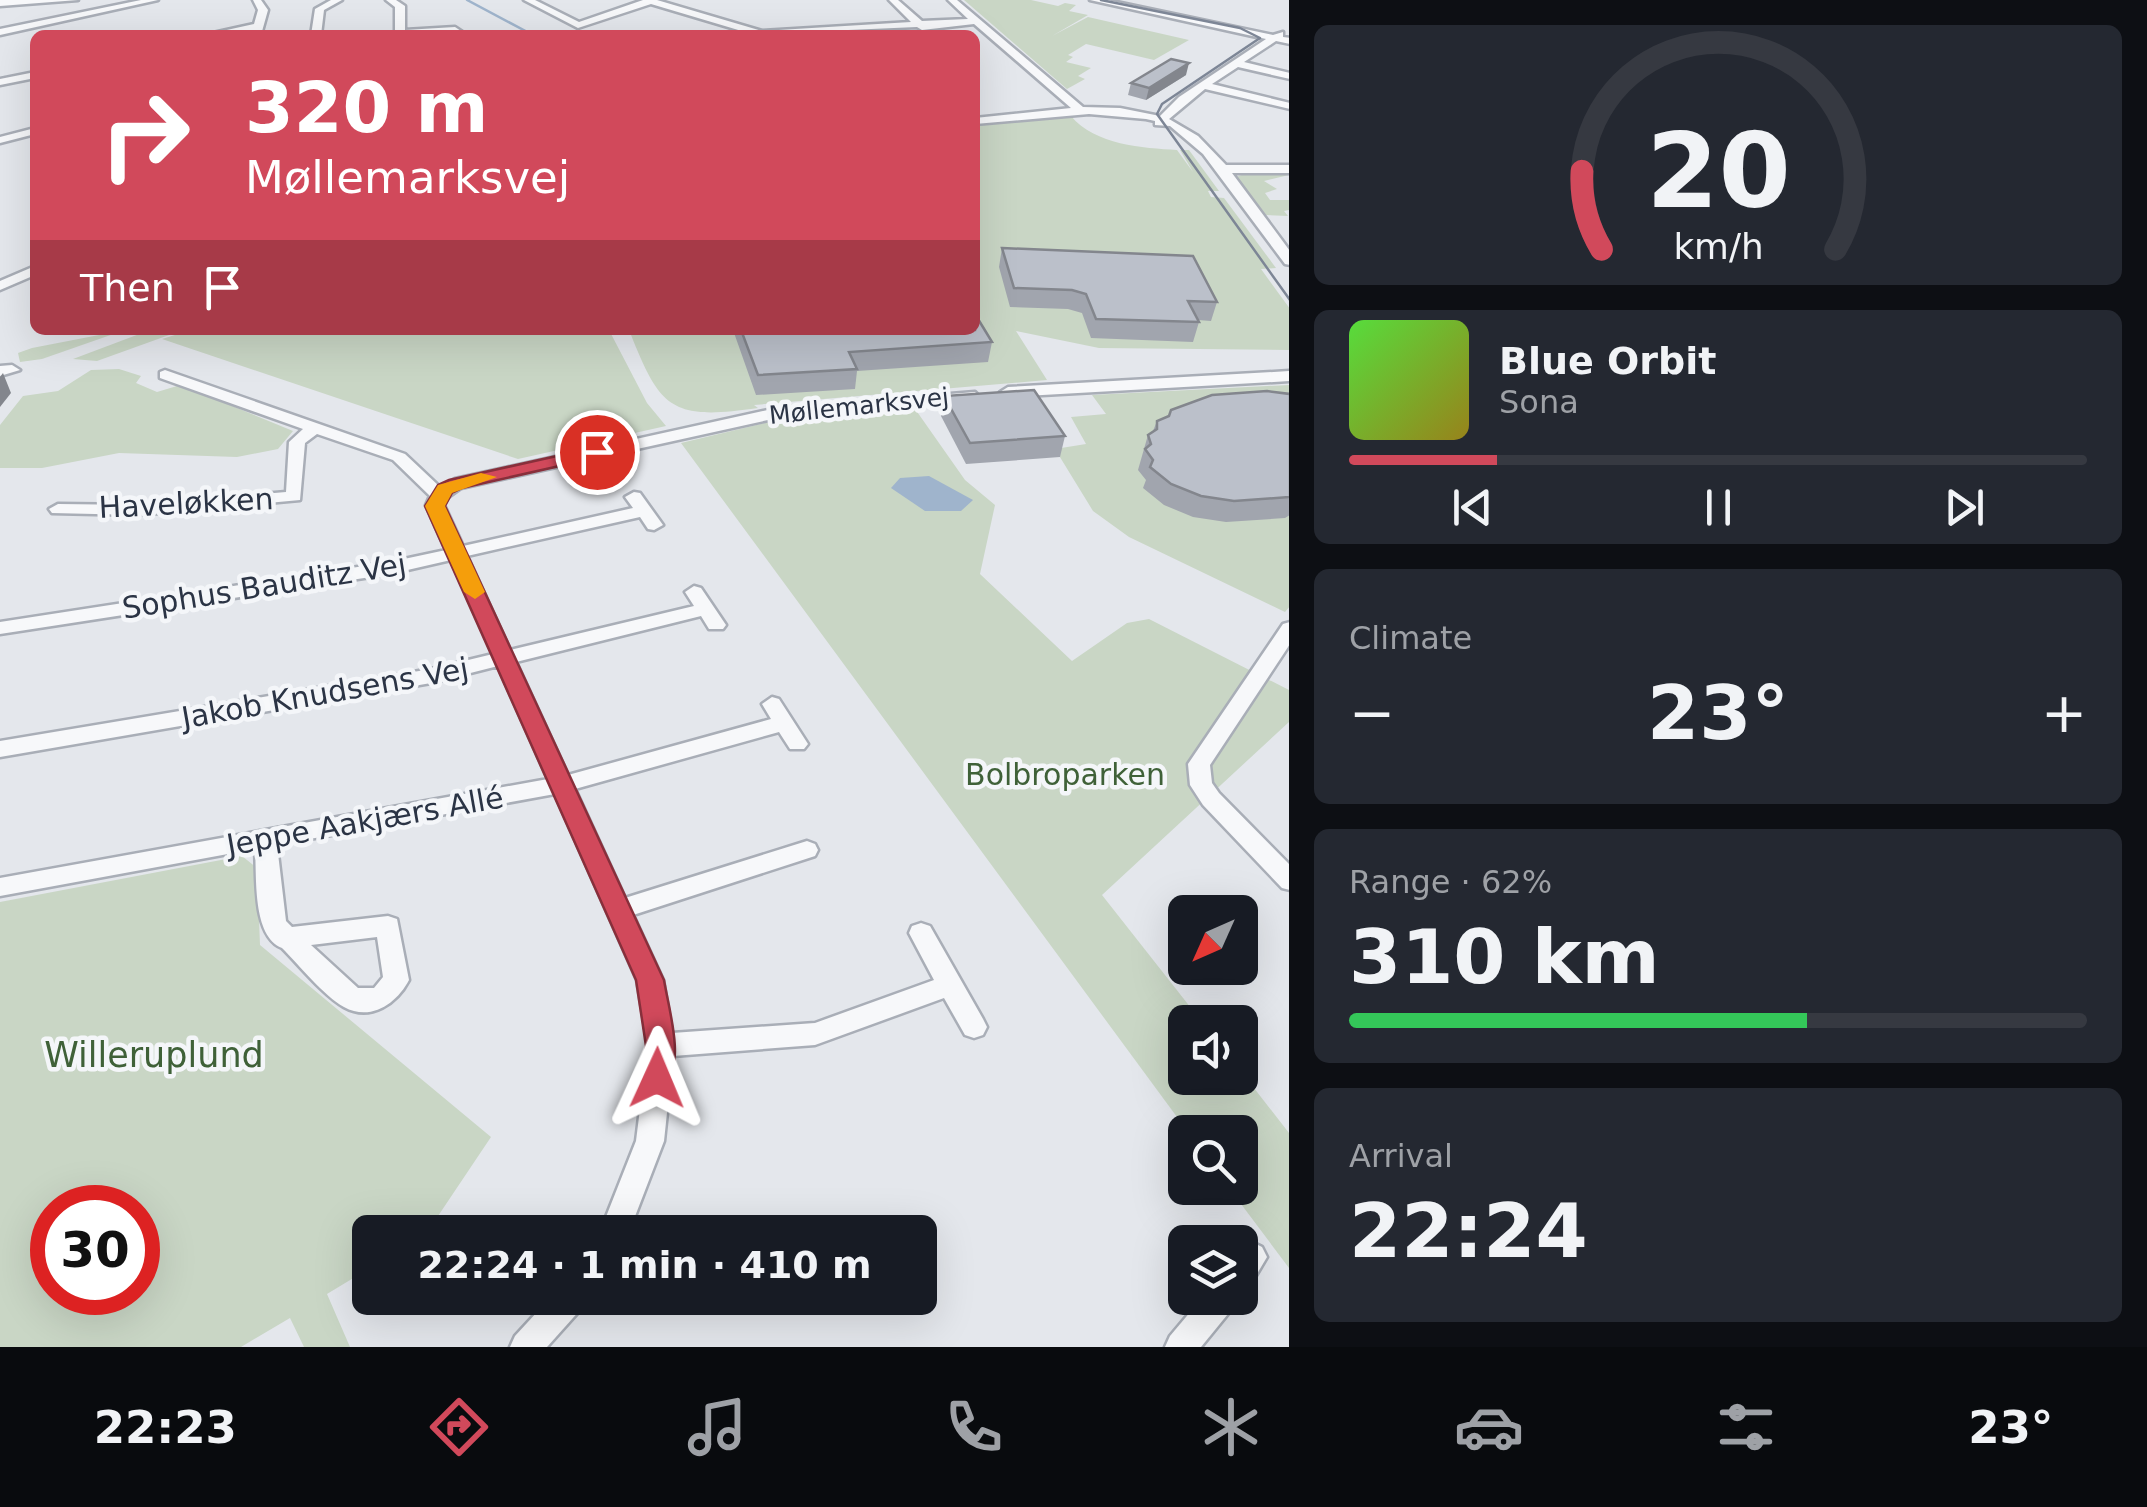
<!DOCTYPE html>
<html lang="en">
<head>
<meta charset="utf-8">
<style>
  :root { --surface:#171b24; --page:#242831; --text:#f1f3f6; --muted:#9ea1a6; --line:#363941; --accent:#d1495b }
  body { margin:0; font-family:"DejaVu Sans",sans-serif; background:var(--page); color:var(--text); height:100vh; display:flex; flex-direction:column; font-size:38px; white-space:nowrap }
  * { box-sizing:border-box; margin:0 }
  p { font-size:32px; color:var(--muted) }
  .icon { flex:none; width:55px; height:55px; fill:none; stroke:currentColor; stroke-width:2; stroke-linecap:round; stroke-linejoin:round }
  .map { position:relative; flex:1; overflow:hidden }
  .drawer { display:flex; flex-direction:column; gap:25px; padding:25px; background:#0d0f14; width:858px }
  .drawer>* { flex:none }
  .top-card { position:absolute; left:30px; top:30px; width:950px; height:305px; border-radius:15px; box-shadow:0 10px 40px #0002; background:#d1495b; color:#fff; overflow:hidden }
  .needle { width:65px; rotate:225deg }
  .tools { position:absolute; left:1168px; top:895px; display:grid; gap:20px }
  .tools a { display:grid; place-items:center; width:90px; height:90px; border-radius:15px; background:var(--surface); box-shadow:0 10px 40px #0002; font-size:50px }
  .speed { position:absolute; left:30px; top:1185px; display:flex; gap:20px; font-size:50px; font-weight:700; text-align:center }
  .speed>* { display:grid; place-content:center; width:130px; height:130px; border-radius:50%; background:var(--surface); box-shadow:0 10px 40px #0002; line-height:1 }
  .speed .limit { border:15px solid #d22; background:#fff; color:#111 }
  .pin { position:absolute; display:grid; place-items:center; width:85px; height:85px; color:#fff; margin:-42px; border:5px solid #fff; border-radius:50%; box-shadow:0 2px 10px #0007 }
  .me { position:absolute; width:110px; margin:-55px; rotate:1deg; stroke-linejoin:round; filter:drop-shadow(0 0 8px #0008) }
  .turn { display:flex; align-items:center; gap:35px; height:210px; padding:0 50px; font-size:45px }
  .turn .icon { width:130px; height:130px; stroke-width:2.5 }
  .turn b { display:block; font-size:70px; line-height:85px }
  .then { display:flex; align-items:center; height:95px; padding:0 50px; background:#0003; gap:20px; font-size:38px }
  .big { font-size:75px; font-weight:600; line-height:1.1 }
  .drawer .widget { flex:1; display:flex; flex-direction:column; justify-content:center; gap:15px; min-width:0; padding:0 35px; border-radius:15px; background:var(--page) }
  .drawer .dial { align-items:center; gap:0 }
  .dial svg { height:260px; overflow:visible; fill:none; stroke:var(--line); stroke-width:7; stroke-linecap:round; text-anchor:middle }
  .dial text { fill:var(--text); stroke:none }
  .song { display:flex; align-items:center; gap:30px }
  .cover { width:120px; height:120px; border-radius:15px; background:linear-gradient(135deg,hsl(110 70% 55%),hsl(50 70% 35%)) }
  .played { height:10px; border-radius:5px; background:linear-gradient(90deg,var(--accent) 20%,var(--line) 20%) }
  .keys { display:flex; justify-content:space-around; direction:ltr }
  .heat { display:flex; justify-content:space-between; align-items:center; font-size:55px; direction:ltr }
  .charge { height:15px; border-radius:8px; background:linear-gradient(90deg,#34c759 62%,var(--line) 0) }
  .trip { position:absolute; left:352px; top:1215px; width:585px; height:100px; border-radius:15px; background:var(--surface); box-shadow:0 10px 40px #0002; font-weight:600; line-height:100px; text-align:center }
  .tab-bar { display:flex; height:160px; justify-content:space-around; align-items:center; background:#090b0e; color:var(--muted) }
  .tab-bar .icon { width:70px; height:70px }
  .tab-bar .current { color:var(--accent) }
  .tab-bar b { font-size:45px; color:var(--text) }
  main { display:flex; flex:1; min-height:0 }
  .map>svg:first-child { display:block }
  .green { fill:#c9d6c5; fill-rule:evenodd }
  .water { fill:#9fb4cc }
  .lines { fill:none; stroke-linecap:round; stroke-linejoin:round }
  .stream { stroke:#9fb4cc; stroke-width:2.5 }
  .minor-casing { stroke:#a9aeb7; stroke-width:5 }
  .minor { fill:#f7f8fa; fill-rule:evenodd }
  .tram { stroke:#7d8696; stroke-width:2.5 }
  .wall { fill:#a1a5ae }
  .shaded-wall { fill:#83868d }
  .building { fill:#bbc0ca; stroke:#83868d; stroke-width:2.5 }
  .route { fill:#d1495b; stroke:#882f3b; stroke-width:2.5 }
  .slow { fill:#f59e0b }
  .labels { text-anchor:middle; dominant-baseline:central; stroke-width:9; stroke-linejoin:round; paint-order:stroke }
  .far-street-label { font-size:25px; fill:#2b3445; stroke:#f4f6f9 }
  .street-label { font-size:30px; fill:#2b3445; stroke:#f4f6f9 }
  .park-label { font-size:30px; fill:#3f6138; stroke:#f4f6f9 }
  .near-park-label { font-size:35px; fill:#3f6138; stroke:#f4f6f9 }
</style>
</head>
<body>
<main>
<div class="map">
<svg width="1290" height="1347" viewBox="0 0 1290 1347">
  <rect width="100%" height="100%" fill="#e4e7ec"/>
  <g class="green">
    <path d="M964,0H1031L1058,6L1065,3L1076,5L1069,11L1088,15L1052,36L1088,17L1189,40L1154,60L1086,44L1068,55L1073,57L1066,62L1091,68L1078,76L1085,79L1067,89Z"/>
    <path d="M1071,116C1095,145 1143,148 1177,150L1193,172L1180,150H1189L1219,191H1208L1211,197L1224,198L1276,268L1261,269L1290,309L1289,350L1099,348L1016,331L1047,380L754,405L758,408C670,421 660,408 629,330H975V126Z"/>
    <path d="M1244,174L1289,175L1264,181L1277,189L1265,193L1270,200H1289V210L1284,211L1288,216L1266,215L1236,177Z"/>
    <path d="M125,330L42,359L20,362L18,353L32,348Z"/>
    <path d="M150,330H183L97,361L73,359Z"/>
    <path d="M191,330H609L647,403L666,426L518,459L162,339Z"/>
    <path d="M119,369L141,376L136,383L157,392L177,386L196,391L293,431L278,449L237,457L119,453L42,468H0V425L23,396L58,391L91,370Z"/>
    <path d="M1289,385L1290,606L1285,612L1129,537L1093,511L1055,449L1086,444L1071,417L1106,414L1092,395Z"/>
    <path d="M913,406L965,480L995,505L980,574L1072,661L1127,623L1149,619L1289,690V722L1102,895L1202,1022H1185V1078H1240V1070L1289,1133V1268L1229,1188H1240V1132H1188L681,443L765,423Z"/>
    <path d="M242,856L257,868L260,945L491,1137L432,1225L422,1232H370V1268L327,1294L350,1347H304L290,1318L241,1347H0V902ZM52,1208H138V1292H52Z"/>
  </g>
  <path class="water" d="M929,476L973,500L961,511H925L891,488L900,478Z"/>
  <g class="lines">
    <path class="stream" d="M467,0L533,35"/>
    <defs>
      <g id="minor">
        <path d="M0,0H78L0,6Z"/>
        <path d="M141,0H158L0,35V29Z"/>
        <path d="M253,0H261L268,10L261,35H251L253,30L204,35L254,24L258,10Z"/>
        <path d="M331,0H342L324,10L321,35H311L315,9Z"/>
        <path d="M386,0H396L405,6V30L455,27L467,35H395V7Z"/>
        <path d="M524,0H535L579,22L643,0H657L762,31L911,22L889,0H898L922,21L968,19L948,0H957L1083,107L1120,108L1160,116L1179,97L1266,39L1090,0H1107L1273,35L1283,32V37L1290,38V44L1276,41L1244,62L1290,73V79L1238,67L1212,84L1290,103V109L1205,89L1169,119L1198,136L1226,165H1290V173H1232L1290,251V265L1285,264L1203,154L1170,126L1155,125V121L1146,119L1089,114L975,124V118L1071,108L974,24L922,30L917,27L736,35L745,32L651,4L578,28Z"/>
        <path d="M35,72V78L0,85V79Z"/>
        <path d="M35,128V134L0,143V137Z"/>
        <path d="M35,266V275L0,290V281Z"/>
        <path d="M0,366L12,365L20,370L0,376Z"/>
        <path d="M165,370L405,454L440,487L455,479L777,408L975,392L978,395L970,400L777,418L461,488L447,498L444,505L463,546L633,508L625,497L634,492L640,493L663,525L654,530L648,529L640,517L467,556L510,650L694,606L685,592L694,586L701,588L726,625L723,629H709L701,616L516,662L568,775L771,719L762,704L772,697L779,699L808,744L804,749H790L779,732L575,789L625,898L807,841L815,844L818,850L815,856L633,915L663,980L672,1033L815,1023L934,980L909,933L912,926L921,923L930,926L983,1019L987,1027L983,1035L974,1038L965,1035L944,998L815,1045L673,1056L664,1141L629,1232H600L636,1141L648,1045L637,980L555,794L277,845L286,921L292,927L388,916L397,919L409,980C397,1003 371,1022 344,1007C324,996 299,965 282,948C252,936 257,877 255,849L0,896V878L548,779L498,666L431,683L0,757V741L431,669L493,654L451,560L390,574L0,634V622L390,562L446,550L426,505L430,496L393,460L317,434L305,443L300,500L138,515L52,513L49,509L58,504L138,505L286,492L289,442L303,429L160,378V372ZM377,937L383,977L374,988H358L311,945Z"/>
        <path d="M1290,371V381L1008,397L1000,392L1008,387Z"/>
        <path d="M1290,622V644L1210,765L1212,783L1219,793L1290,865V890L1282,888L1203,805L1190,785L1188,764L1283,624Z"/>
        <path d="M1252,1242L1262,1247L1267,1257L1251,1284L1240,1288V1249Z"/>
        <path d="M550,1298H585L581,1309L547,1347H510L515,1336Z"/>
        <path d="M1202,1298H1236L1232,1309L1201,1347H1165L1170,1336Z"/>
      </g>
    </defs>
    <use href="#minor" class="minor-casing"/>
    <use href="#minor" class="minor"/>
    <path class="tram" d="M1101,0L1240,28L1260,38L1162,104L1157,114L1290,300"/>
  </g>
  <g class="wall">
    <path d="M1186,75L1146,100L1128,95L1131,83Z"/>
    <path d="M1002,248L1217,302L1211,321L1198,320L1199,322L1193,342L1091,338L1082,313L1068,309L1010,307L999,267Z"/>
    <path d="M733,330H975L992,342L988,362L857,371L855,389L756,395Z"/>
    <path d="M1290,394V515L1285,518L1226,522L1193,517L1164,505L1143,488L1146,480L1138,470L1148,435L1153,431L1157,421Z"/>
    <path d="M944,396L1065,436L1060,457L966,464L941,416Z"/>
  </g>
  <g class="shaded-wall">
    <path d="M1189,63L1186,75L1146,100L1149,88Z"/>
    <path d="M3,373L11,393L0,407V377Z"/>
  </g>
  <g class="building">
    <path d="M1171,59L1189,63L1149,88L1131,83Z"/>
    <path d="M1002,248L1193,256L1217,302L1188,301L1199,322L1096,319L1086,294L1072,290L1014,288Z"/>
    <path d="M975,314L992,342L849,352L857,369L758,375L741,330H975Z"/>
    <path d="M1034,390L1065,436L970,443L944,396Z"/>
    <path d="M1267,391L1290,394V497L1234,501L1201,496L1171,484L1150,467L1153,460L1145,449L1151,444L1148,435L1157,429V421L1169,416L1171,410L1212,395Z"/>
  </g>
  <path class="route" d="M597,447L604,449V456L462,488L452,493L445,506L664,980C670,1015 683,1054 668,1087L657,1091L647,1087L642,1078L646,1046L636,980L425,506L438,485L449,480Z"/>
  <path class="slow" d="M481,473L497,477L452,493L445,506L485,592L475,599L464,592L425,506L438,485Z"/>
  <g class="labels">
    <g class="far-street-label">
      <text transform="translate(859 406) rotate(-6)">Møllemarksvej</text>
    </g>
    <g class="street-label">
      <text transform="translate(186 503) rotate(-3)">Haveløkken</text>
      <text transform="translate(264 586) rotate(-9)">Sophus Bauditz Vej</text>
      <text transform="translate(325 693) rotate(-10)">Jakob Knudsens Vej</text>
      <text transform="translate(365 821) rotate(-10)">Jeppe Aakjærs Allé</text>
    </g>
    <g class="park-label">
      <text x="1065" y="774">Bolbroparken</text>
    </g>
    <g class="near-park-label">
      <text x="154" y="1055">Willeruplund</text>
    </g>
  </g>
</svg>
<div class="tools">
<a><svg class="needle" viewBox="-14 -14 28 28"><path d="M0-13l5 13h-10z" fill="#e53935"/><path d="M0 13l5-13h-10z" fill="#9ea1a6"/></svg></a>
<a><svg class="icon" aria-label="sound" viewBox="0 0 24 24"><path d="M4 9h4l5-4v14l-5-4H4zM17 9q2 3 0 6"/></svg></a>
<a><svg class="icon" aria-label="search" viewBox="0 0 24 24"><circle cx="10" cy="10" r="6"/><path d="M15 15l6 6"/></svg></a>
<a><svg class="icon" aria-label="layers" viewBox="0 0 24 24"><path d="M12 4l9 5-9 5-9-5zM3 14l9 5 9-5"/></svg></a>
</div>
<div class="speed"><div class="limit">30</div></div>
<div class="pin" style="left:597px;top:452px;background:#d93025"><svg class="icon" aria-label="arrive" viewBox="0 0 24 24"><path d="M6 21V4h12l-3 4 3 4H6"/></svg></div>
<svg class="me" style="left:657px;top:1078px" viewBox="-20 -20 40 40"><path d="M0-17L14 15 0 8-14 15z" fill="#d1495b" stroke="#fff" stroke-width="4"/></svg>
<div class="trip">22:24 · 1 min · 410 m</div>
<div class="top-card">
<div class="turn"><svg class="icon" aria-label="right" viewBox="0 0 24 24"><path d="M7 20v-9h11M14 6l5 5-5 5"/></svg><div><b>320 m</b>Møllemarksvej</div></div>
<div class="then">Then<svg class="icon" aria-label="arrive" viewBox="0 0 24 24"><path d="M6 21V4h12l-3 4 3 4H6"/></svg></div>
</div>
</div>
<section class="drawer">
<div class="widget dial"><svg viewBox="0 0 100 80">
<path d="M14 69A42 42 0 1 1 86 69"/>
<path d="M14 69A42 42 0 0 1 8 45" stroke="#d1495b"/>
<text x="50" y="56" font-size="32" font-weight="700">20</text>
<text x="50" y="72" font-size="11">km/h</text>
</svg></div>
<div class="widget">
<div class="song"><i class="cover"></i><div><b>Blue Orbit</b><p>Sona</p></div></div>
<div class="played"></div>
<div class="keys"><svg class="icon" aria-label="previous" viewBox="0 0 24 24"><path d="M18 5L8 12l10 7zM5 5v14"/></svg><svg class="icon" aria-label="pause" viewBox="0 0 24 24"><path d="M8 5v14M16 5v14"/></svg><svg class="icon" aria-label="next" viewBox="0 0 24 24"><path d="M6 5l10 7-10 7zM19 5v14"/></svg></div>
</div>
<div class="widget"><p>Climate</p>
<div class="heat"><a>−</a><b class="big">23°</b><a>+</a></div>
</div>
<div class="widget"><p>Range · 62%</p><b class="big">310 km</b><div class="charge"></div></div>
<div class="widget"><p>Arrival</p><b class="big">22:24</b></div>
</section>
</main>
<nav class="tab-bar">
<b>22:23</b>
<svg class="icon current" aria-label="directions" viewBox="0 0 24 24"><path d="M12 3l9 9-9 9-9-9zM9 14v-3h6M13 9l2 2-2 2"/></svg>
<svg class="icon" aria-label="music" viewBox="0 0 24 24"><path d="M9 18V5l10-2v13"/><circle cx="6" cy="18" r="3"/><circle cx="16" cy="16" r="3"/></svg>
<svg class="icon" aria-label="phone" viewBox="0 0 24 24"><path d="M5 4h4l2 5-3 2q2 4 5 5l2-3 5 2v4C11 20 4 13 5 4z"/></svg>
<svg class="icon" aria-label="climate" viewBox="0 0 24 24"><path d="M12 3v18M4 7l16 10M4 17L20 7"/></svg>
<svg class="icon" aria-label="car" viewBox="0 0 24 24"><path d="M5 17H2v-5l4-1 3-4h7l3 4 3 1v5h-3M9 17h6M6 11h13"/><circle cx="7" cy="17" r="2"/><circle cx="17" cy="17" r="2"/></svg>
<svg class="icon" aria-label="filters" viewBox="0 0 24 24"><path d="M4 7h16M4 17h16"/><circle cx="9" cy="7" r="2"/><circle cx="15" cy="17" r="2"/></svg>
<b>23°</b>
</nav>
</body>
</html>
